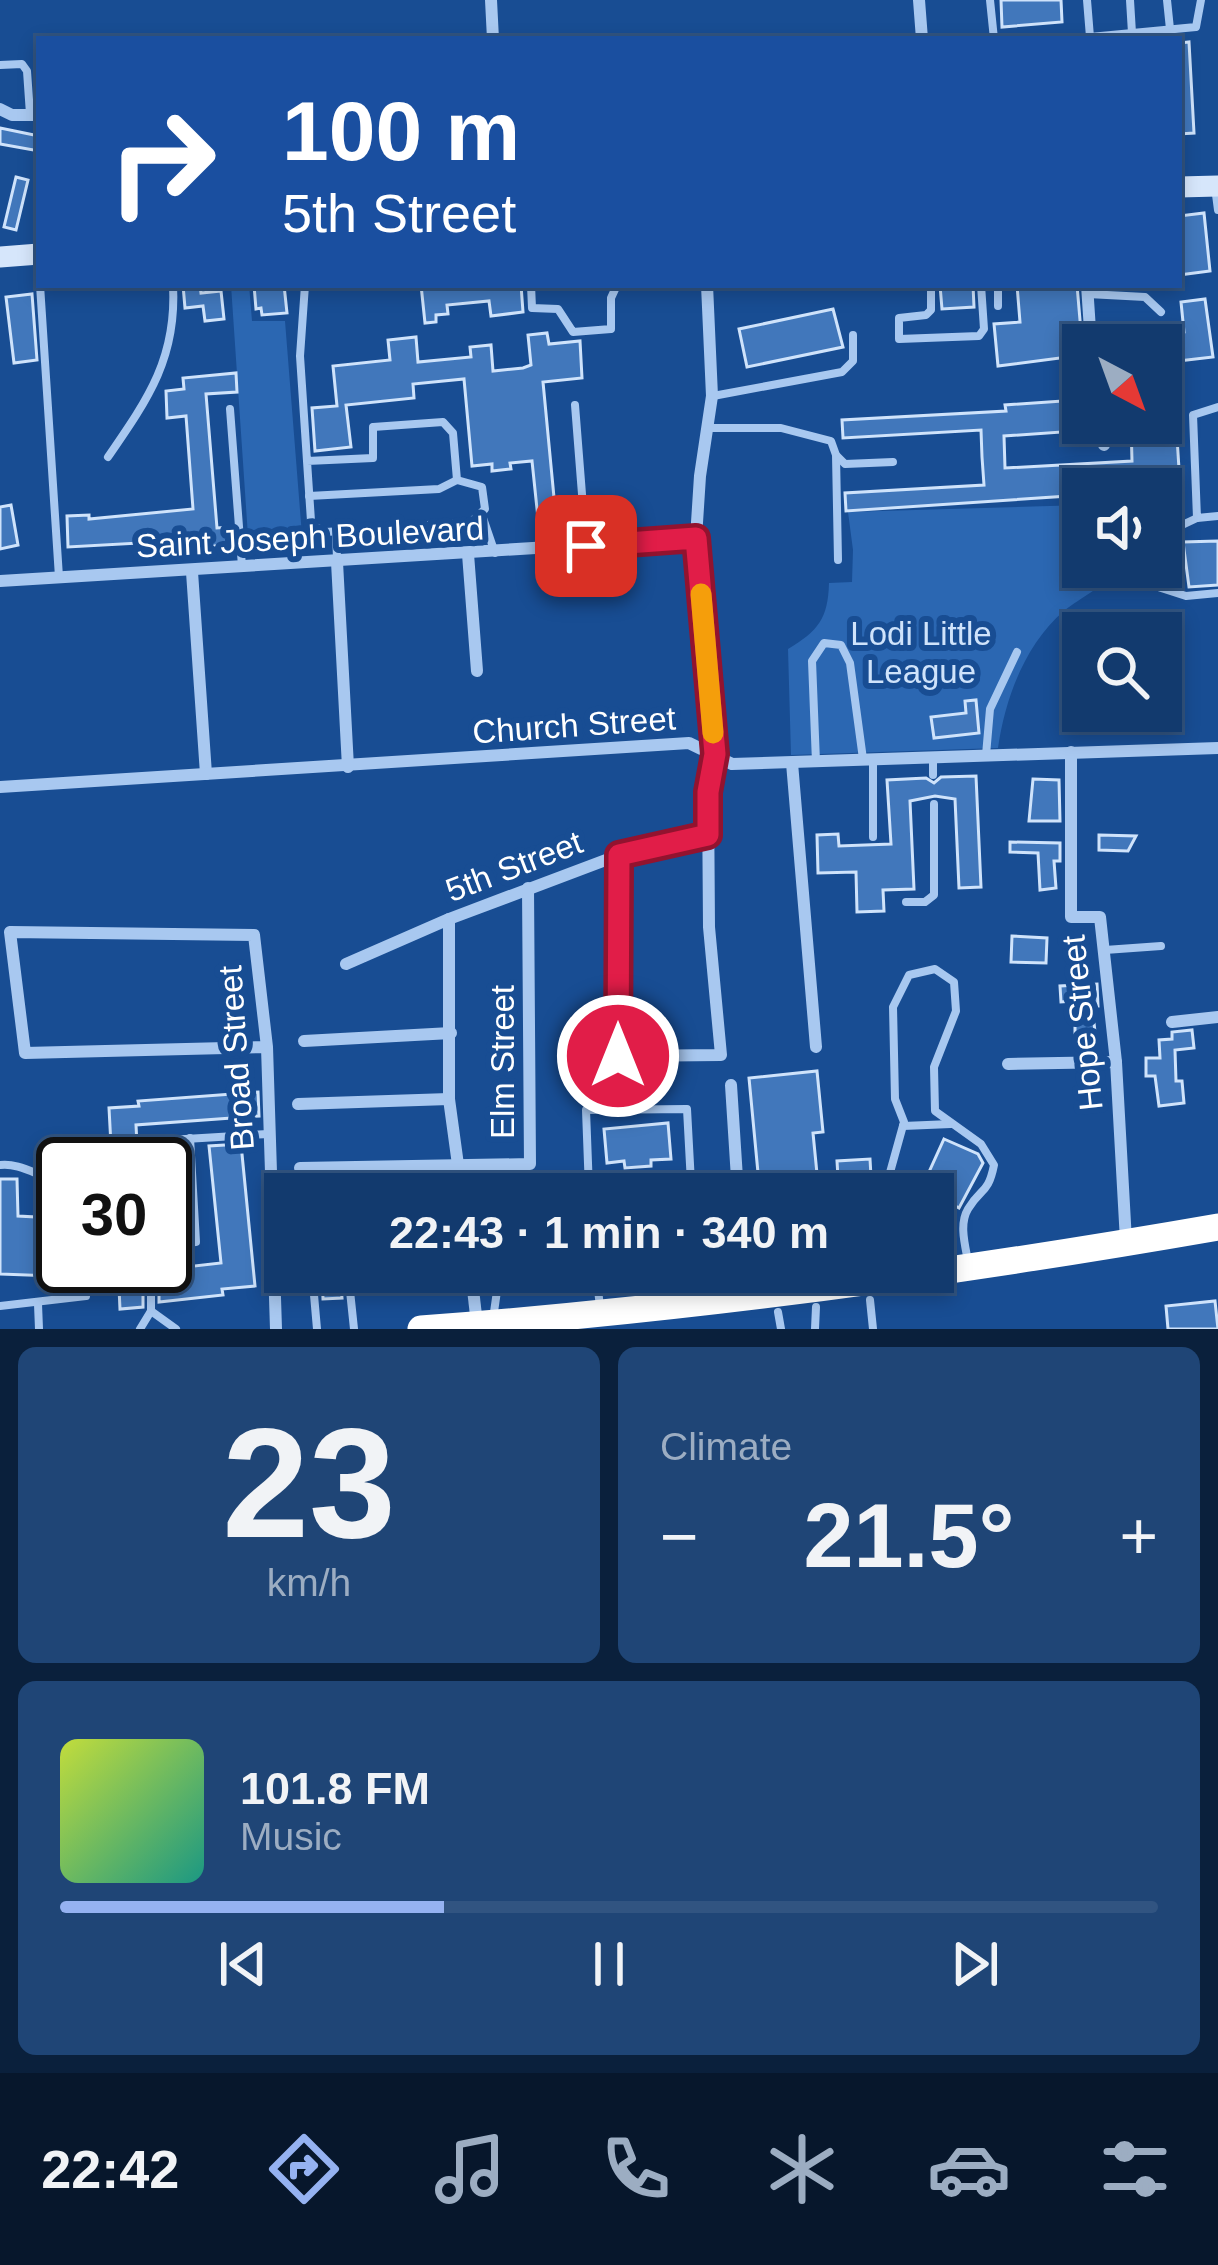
<!DOCTYPE html>
<html lang="en">
<head>
<meta charset="utf-8">
<style>
  :root { --surface:#123a6e; --page:#1f4576; --text:#f1f3f6; --muted:#9cadc2; --line:#315481; --accent:#95b2f1 }
  body { margin:0; font-family:Arial,sans-serif; background:var(--page); color:var(--text); height:100vh; display:flex; flex-direction:column; font-size:45px; white-space:nowrap }
  * { box-sizing:border-box; margin:0 }
  p { font-size:39px; color:var(--muted) }
  .icon { flex:none; width:66px; height:66px; fill:none; stroke:currentColor; stroke-width:2; stroke-linecap:round; stroke-linejoin:round }
  .map { position:relative; height:1329px; overflow:hidden }
  .panel { display:flex; flex-direction:column; gap:18px; padding:18px; background:#0a203c; flex:1 }
  .panel>* { flex:none }
  .banner { position:absolute; left:36px; top:36px; width:1146px; height:252px; border-radius:0px; box-shadow:0 6px 18px #0003,0 0 0 3px var(--line); background:#1a4fa0; color:#fff; overflow:hidden }
  .needle { width:78px; rotate:139deg }
  .controls { position:absolute; left:1062px; top:324px; display:grid; gap:24px }
  .controls a { display:grid; place-items:center; width:120px; height:120px; border-radius:0px; background:var(--surface); box-shadow:0 6px 18px #0003,0 0 0 3px var(--line); font-size:60px }
  .speed { position:absolute; left:36px; top:1137px; display:flex; gap:24px; font-size:60px; font-weight:700; text-align:center }
  .speed>* { display:grid; place-content:center; width:156px; height:156px; border-radius:50%; background:var(--surface); box-shadow:0 6px 18px #0003,0 0 0 3px var(--line); line-height:1 }
  .speed .limit { border:6px solid #111; border-radius:18px; background:#fff; color:#111 }
  .pin { position:absolute; display:grid; place-items:center; width:102px; height:102px; color:#fff; margin:-51px; border-radius:24px; box-shadow:0 6px 18px #0006 }
  .me { position:absolute; width:132px; margin:-66px; rotate:0deg; stroke-linejoin:round; filter:drop-shadow(0 0 9px #0008) }
  .turn { display:flex; align-items:center; gap:42px; height:252px; padding:0 48px; font-size:54px }
  .turn .icon { width:156px; height:156px; stroke-width:2.5 }
  .turn b { display:block; font-size:84px; line-height:102px }
  .big { font-size:90px; font-weight:700; line-height:1.1 }
  .panel .widget { flex:1; display:flex; flex-direction:column; justify-content:center; gap:18px; min-width:0; padding:0 42px; border-radius:18px; background:var(--page) }
  .panel .dial { align-items:center; gap:0 }
  .dial b { font-size:156px; line-height:1 }
  .song { display:flex; align-items:center; gap:36px }
  .cover { width:144px; height:144px; border-radius:18px; background:linear-gradient(135deg,hsl(70 70% 55%),hsl(170 70% 35%)) }
  .played { height:12px; border-radius:6px; background:linear-gradient(90deg,var(--accent) 35%,var(--line) 35%) }
  .keys { display:flex; justify-content:space-around; direction:ltr }
  .heat { display:flex; justify-content:space-between; align-items:center; font-size:66px; direction:ltr }
  .panel .tiles { flex:1; display:grid; gap:18px; grid-template-columns:1fr 1fr }
  .widget:last-child { grid-column:span 2 }
  .trip { position:absolute; left:264px; top:1173px; width:690px; height:120px; border-radius:0px; background:var(--surface); box-shadow:0 6px 18px #0003,0 0 0 3px var(--line); font-weight:700; line-height:120px; text-align:center }
  .tabs { display:flex; height:192px; justify-content:space-around; align-items:center; background:#07172c; color:var(--muted) }
  .tabs .icon { width:84px; height:84px }
  .tabs .current { color:var(--accent) }
  .tabs b { font-size:54px; color:var(--text) }
  .map>svg:first-child { display:block }
  .green { fill:#2b67b2 }
  .building { fill:#4177bb; stroke:#cfe3fb; stroke-width:3 }
  .lines { fill:none; stroke-linecap:round; stroke-linejoin:round }
  .lane { stroke:#a8c8f0; stroke-width:8 }
  .street { stroke:#a8c8f0; stroke-width:12 }
  .secondary { stroke:#d6e6fb; stroke-width:21 }
  .highway { stroke:#fff; stroke-width:27 }
  .route-casing { stroke:#92132f; stroke-width:30 }
  .route { stroke:#e11d48; stroke-width:21 }
  .slow { stroke:#f59e0b; stroke-width:21 }
  .labels { text-anchor:middle; dominant-baseline:central; stroke-width:12; stroke-linejoin:round; paint-order:stroke }
  .street-label { font-size:33px; fill:#fff; stroke:#184d93 }
  .park-label { font-size:33px; fill:#cfe3fb; stroke:#184d93 }
</style>
</head>
<body>
<div class="map">
<svg width="1218" height="1329" viewBox="0 0 1218 1329">
  <rect width="100%" height="100%" fill="#184d93"/>
  <g class="green">
    <path d="M231,285H249L252,321H285L303,548L249,551Z"/>
    <path d="M1083,505V567H1113C1104,589 1082,596 1064,611C1025,644 1005,699 998,748L791,755L788,649C818,631 828,619 829,583L852,582L853,550L848,512Z"/>
  </g>
  <g class="building">
    <path d="M1001,0H1061L1062,22L1002,27Z"/>
    <path d="M1189,42L1194,133L1179,134V43Z"/>
    <path d="M0,128L39,136V151L0,144Z"/>
    <path d="M16,177L28,180L16,230L4,227Z"/>
    <path d="M1204,213L1210,271L1179,275V216Z"/>
    <path d="M183,285H200L201,293L221,291L224,319L205,321L203,306L185,308Z"/>
    <path d="M254,285H284L287,313L262,315L261,308L256,309Z"/>
    <path d="M421,285H521L523,312L491,316L489,301L447,305L448,314L436,315V322L425,323Z"/>
    <path d="M940,285H973L974,307L942,309Z"/>
    <path d="M1017,285H1077L1083,355L998,366L994,324L1020,322Z"/>
    <path d="M32,294L37,360L14,363L6,297Z"/>
    <path d="M1205,299L1213,357L1161,363V345H1137V338L1184,332L1181,302Z"/>
    <path d="M833,309L843,347L747,367L739,329Z"/>
    <path d="M547,333L549,344L580,341L582,378L543,382L555,508L575,507L576,525L539,528L532,461L510,463L511,469L492,471V464L472,466L464,379L413,384L414,398L346,405L351,447L315,451L312,408L337,406L333,366L390,360L388,340L416,337L418,362L471,357L470,347L491,345L493,371L523,368L531,365L528,335Z"/>
    <path d="M236,373L237,392L206,394L217,528L231,527L232,545L196,547V544L140,546L139,543L68,547L67,516L89,515V519L193,509L186,416L167,418L166,391L184,389L183,378Z"/>
    <path d="M1077,400L1083,402V423H1092L1093,440L1075,442V431L1004,436L1005,468L1132,461L1131,423H1161V407L1175,406L1182,516L1161,524V489H1083V495L846,511L845,493L984,485L982,457L981,430L843,438L842,420L1006,411L1005,405Z"/>
    <path d="M11,505L18,545L0,549V507Z"/>
    <path d="M1218,541V585L1189,587L1183,542Z"/>
    <path d="M976,700L979,733L934,738L931,717L966,713L965,701Z"/>
    <path d="M976,776L981,887L959,888L955,799L935,796L910,801L914,889L883,890L884,911L857,912L856,872L818,873L817,835L838,834L839,846L891,844L887,780L926,778L934,783L941,777Z"/>
    <path d="M1033,779L1059,780L1060,821H1029Z"/>
    <path d="M1099,835L1136,836L1128,851L1099,850Z"/>
    <path d="M1010,842L1060,843V861H1054L1056,888L1040,890L1038,853L1010,852Z"/>
    <path d="M1012,936L1047,938L1046,963L1011,962Z"/>
    <path d="M1097,984L1098,1006H1092L1096,1040L1075,1041V1001L1061,1002L1060,986Z"/>
    <path d="M1192,1030L1194,1048L1175,1050L1176,1081H1182L1184,1103L1159,1106L1155,1076H1146V1058H1160L1159,1040L1172,1039V1032Z"/>
    <path d="M817,1071L823,1132L813,1133L819,1194H760L749,1078Z"/>
    <path d="M258,1092L259,1116L136,1125L138,1164H112L109,1108L139,1106L138,1101Z"/>
    <path d="M668,1123L671,1159L651,1160V1166L625,1168L624,1161L607,1163L604,1129Z"/>
    <path d="M944,1139L978,1154L983,1163L959,1208L933,1194H919Z"/>
    <path d="M241,1144L255,1286L222,1289L223,1295L159,1302V1270L221,1263L209,1146Z"/>
    <path d="M870,1159L872,1194H839L837,1161Z"/>
    <path d="M0,1179H17L18,1216L55,1218L53,1276L0,1274Z"/>
    <path d="M118,1266H143V1307L120,1309Z"/>
    <path d="M322,1272H340L342,1298L323,1299Z"/>
    <path d="M1215,1301L1218,1329H1168L1166,1306Z"/>
  </g>
  <g class="lines">
    <g class="lane">
      <path d="M990,0L994,39"/>
      <path d="M1130,0L1132,33"/>
      <path d="M1167,0L1170,29"/>
      <path d="M1090,37L1196,27L1201,0"/>
      <path d="M1071,39L1090,37L1087,0"/>
      <path d="M0,65L22,64L27,71L30,114"/>
      <path d="M1215,187L1218,210"/>
      <path d="M40,285L59,577"/>
      <path d="M305,285L300,356L311,521L313,526L326,532L471,522L485,509L482,487L457,480L453,433L443,422L373,427V458L307,461"/>
      <path d="M531,285L532,308L558,309L573,332L611,329V298L617,285"/>
      <path d="M931,285V310L926,315L899,318V339L979,336L984,329L981,285"/>
      <path d="M998,285V306"/>
      <path d="M1088,294L1145,297L1161,312"/>
      <path d="M713,396L842,372L853,361V335"/>
      <path d="M575,405L586,545"/>
      <path d="M1218,407L1193,415L1197,518L1218,516"/>
      <path d="M230,409L242,566"/>
      <path d="M709,428H781L831,441L836,455L838,560"/>
      <path d="M837,456L845,464L893,462"/>
      <path d="M108,457C148,399 177,358 173,285"/>
      <path d="M309,496L439,489L457,480"/>
      <path d="M482,515L495,553"/>
      <path d="M336,531L337,559"/>
      <path d="M1161,535L1197,518"/>
      <path d="M1154,567L1155,586L1186,596L1218,593"/>
      <path d="M986,755L990,709L1017,652"/>
      <path d="M933,758V775"/>
      <path d="M873,760V837"/>
      <path d="M816,762L812,661L824,643L841,645L850,663L863,759"/>
      <path d="M906,902H925L934,895V804"/>
      <path d="M1105,950L1161,946"/>
      <path d="M903,1126L951,1124"/>
      <path d="M153,1164L152,1141L268,1134"/>
      <path d="M0,1165C20,1162 42,1179 63,1182"/>
      <path d="M589,1190L691,1183L687,1109L586,1110L589,1190V1194"/>
      <path d="M884,1194L904,1122L895,1099L893,1007L909,975L935,969L954,982L956,1011L934,1067L935,1111L981,1144L994,1165C988,1195 981,1187 968,1209C959,1224 965,1245 968,1261"/>
      <path d="M165,1245L196,1242L190,1138"/>
      <path d="M312,1272L317,1329"/>
      <path d="M348,1272L354,1329"/>
      <path d="M596,1272L600,1307"/>
      <path d="M374,1285L472,1279"/>
      <path d="M870,1300L873,1329"/>
      <path d="M38,1304L39,1329"/>
      <path d="M0,1306L86,1296L84,1266"/>
      <path d="M151,1311L176,1329"/>
      <path d="M778,1312L781,1329"/>
      <path d="M493,1319L499,1277L526,1272"/>
      <path d="M140,1329L151,1311V1266"/>
      <path d="M815,1329L816,1307"/>
    </g>
    <g class="street">
      <path d="M491,0L493,39"/>
      <path d="M919,0L922,39"/>
      <path d="M0,109L12,115H34"/>
      <path d="M1087,285L1091,345"/>
      <path d="M1102,423L1104,445"/>
      <path d="M468,554L477,671"/>
      <path d="M337,562L348,767"/>
      <path d="M192,572L206,774"/>
      <path d="M0,581L696,538"/>
      <path d="M1071,752V917H1100L1116,1062L1126,1241"/>
      <path d="M792,763L816,1047"/>
      <path d="M0,787L689,743L732,764L1218,748"/>
      <path d="M619,855L618,1056L721,1055L709,927L708,792L715,755L696,538L700,476L712,396L707,285"/>
      <path d="M449,919V1099L462,1194"/>
      <path d="M346,964L449,919L619,855L708,835"/>
      <path d="M1172,1022L1218,1017"/>
      <path d="M304,1041L451,1033"/>
      <path d="M267,1047L25,1053L10,932L254,935L267,1047L276,1329"/>
      <path d="M1008,1064L1116,1062"/>
      <path d="M731,1085L738,1194"/>
      <path d="M298,1104L449,1099"/>
      <path d="M300,1168L530,1164L528,888"/>
      <path d="M471,1272L477,1324"/>
      <path d="M728,1272L730,1300"/>
    </g>
    <g class="secondary">
      <path d="M1179,187L1218,186"/>
      <path d="M0,257L39,254"/>
    </g>
    <path class="highway" d="M421,1329C689,1309 954,1273 1218,1227"/>
  </g>
  <g class="lines">
    <defs>
      <path id="route" d="M586,546L696,538L715,754L708,792V835L619,855L618,1056"/>
    </defs>
    <use href="#route" class="route-casing"/>
    <use href="#route" class="route"/>
    <path class="slow" d="M701,594L713,733"/>
  </g>
  <g class="labels">
    <g class="street-label">
      <text transform="translate(310 537) rotate(-3)">Saint Joseph Boulevard</text>
      <text transform="translate(574 725) rotate(-4)">Church Street</text>
      <text transform="translate(514 866) rotate(-21)">5th Street</text>
      <text transform="translate(1082 1023) rotate(-96)">Hope Street</text>
      <text transform="translate(236 1058) rotate(-94)">Broad Street</text>
      <text transform="translate(502 1062) rotate(-90)">Elm Street</text>
    </g>
    <g class="park-label">
      <text x="921" y="633">Lodi Little<tspan x="921" dy="38">League</tspan></text>
    </g>
  </g>
</svg>
<div class="controls">
<a><svg class="needle" viewBox="-14 -14 28 28"><path d="M0-13l5 13h-10z" fill="#e53935"/><path d="M0 13l5-13h-10z" fill="#9cadc2"/></svg></a>
<a><svg class="icon" aria-label="sound" viewBox="0 0 24 24"><path d="M4 9h4l5-4v14l-5-4H4zM17 9q2 3 0 6"/></svg></a>
<a><svg class="icon" aria-label="search" viewBox="0 0 24 24"><circle cx="10" cy="10" r="6"/><path d="M15 15l6 6"/></svg></a>
</div>
<div class="speed"><div class="limit">30</div></div>
<div class="pin" style="left:586px;top:546px;background:#d93025"><svg class="icon" aria-label="arrive" viewBox="0 0 24 24"><path d="M6 21V4h12l-3 4 3 4H6"/></svg></div>
<svg class="me" style="left:618px;top:1056px" viewBox="-20 -20 40 40"><circle r="17" fill="#e11d48" stroke="#fff" stroke-width="3"/><path d="M0-11L8 9 0 5-8 9z" fill="#fff"/></svg>
<div class="trip">22:43 · 1 min · 340 m</div>
<div class="banner">
<div class="turn"><svg class="icon" aria-label="right" viewBox="0 0 24 24"><path d="M7 20v-9h11M14 6l5 5-5 5"/></svg><div><b>100 m</b>5th Street</div></div>
</div>
</div>
<section class="panel">
<div class="tiles">
<div class="widget dial"><b>23</b><p>km/h</p></div>
<div class="widget"><p>Climate</p>
<div class="heat"><a>−</a><b class="big">21.5°</b><a>+</a></div>
</div>
<div class="widget">
<div class="song"><i class="cover"></i><div><b>101.8 FM</b><p>Music</p></div></div>
<div class="played"></div>
<div class="keys"><svg class="icon" aria-label="previous" viewBox="0 0 24 24"><path d="M18 5L8 12l10 7zM5 5v14"/></svg><svg class="icon" aria-label="pause" viewBox="0 0 24 24"><path d="M8 5v14M16 5v14"/></svg><svg class="icon" aria-label="next" viewBox="0 0 24 24"><path d="M6 5l10 7-10 7zM19 5v14"/></svg></div>
</div>
</div>
</section>
<nav class="tabs">
<b>22:42</b>
<svg class="icon current" aria-label="directions" viewBox="0 0 24 24"><path d="M12 3l9 9-9 9-9-9zM9 14v-3h6M13 9l2 2-2 2"/></svg>
<svg class="icon" aria-label="music" viewBox="0 0 24 24"><path d="M9 18V5l10-2v13"/><circle cx="6" cy="18" r="3"/><circle cx="16" cy="16" r="3"/></svg>
<svg class="icon" aria-label="phone" viewBox="0 0 24 24"><path d="M5 4h4l2 5-3 2q2 4 5 5l2-3 5 2v4C11 20 4 13 5 4z"/></svg>
<svg class="icon" aria-label="climate" viewBox="0 0 24 24"><path d="M12 3v18M4 7l16 10M4 17L20 7"/></svg>
<svg class="icon" aria-label="car" viewBox="0 0 24 24"><path d="M5 17H2v-5l4-1 3-4h7l3 4 3 1v5h-3M9 17h6M6 11h13"/><circle cx="7" cy="17" r="2"/><circle cx="17" cy="17" r="2"/></svg>
<svg class="icon" aria-label="filters" viewBox="0 0 24 24"><path d="M4 7h16M4 17h16"/><circle cx="9" cy="7" r="2"/><circle cx="15" cy="17" r="2"/></svg>
</nav>
</body>
</html>
